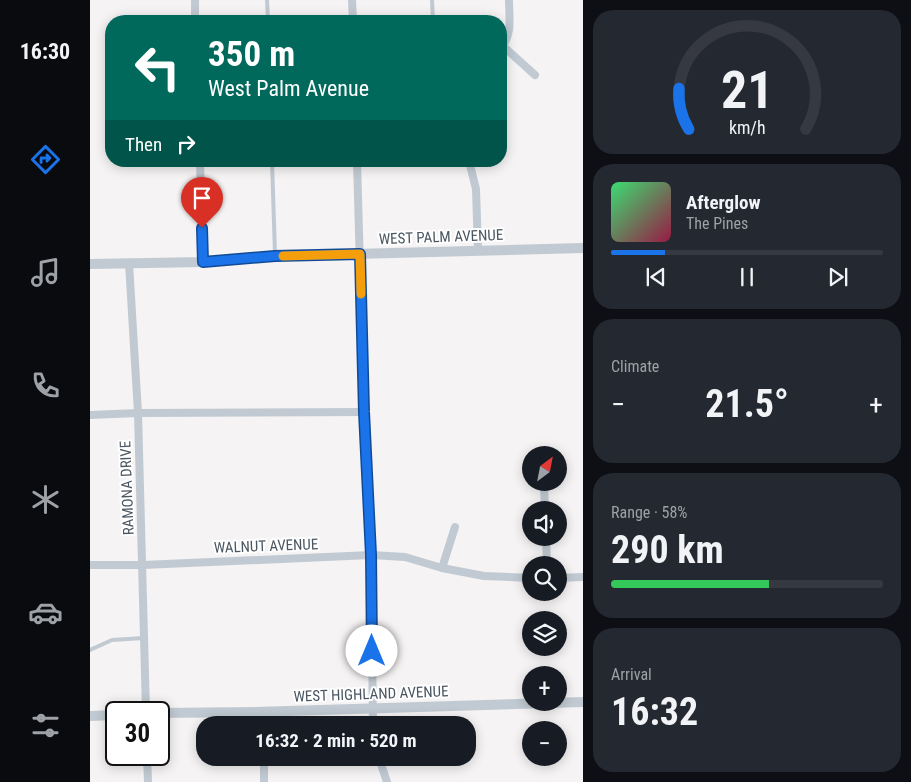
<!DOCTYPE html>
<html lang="en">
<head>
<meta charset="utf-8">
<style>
  :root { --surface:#171b24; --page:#242831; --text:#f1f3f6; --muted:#9ea1a6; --line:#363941; --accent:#1a73e8 }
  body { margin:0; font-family:"Roboto Condensed",sans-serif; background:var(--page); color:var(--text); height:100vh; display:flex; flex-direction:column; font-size:19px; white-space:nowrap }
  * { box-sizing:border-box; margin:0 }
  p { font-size:16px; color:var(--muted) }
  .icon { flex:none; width:28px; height:28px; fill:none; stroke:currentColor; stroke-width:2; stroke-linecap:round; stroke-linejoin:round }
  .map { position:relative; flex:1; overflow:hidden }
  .drawer { display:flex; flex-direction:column; gap:10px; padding:10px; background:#0d0f14; width:328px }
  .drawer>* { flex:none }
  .banner { position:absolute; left:15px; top:15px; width:402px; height:152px; border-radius:20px; box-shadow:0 2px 12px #0003; background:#00695c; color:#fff; overflow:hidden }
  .needle { width:32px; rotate:32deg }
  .tools { position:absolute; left:432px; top:446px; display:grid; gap:10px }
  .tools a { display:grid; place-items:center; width:45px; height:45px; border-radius:50%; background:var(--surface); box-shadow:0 2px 12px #0003; font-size:25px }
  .speed { position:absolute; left:15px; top:701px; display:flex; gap:10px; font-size:25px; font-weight:700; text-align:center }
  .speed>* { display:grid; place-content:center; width:65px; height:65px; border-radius:50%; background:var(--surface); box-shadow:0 2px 12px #0003; line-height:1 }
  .speed .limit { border:2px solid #111; border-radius:8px; background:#fff; color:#111 }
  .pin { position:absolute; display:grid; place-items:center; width:42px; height:42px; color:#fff; margin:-51px -21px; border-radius:50% 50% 50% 0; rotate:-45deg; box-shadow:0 0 5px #0007 }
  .pin .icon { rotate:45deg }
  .me { position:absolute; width:55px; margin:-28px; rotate:0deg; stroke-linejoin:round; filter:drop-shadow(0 0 4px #0008) }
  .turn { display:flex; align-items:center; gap:18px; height:105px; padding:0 20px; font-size:22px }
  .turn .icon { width:65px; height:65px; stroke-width:2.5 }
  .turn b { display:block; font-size:35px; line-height:42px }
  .then { display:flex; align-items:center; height:48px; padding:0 20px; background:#0003; gap:10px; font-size:19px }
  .big { font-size:38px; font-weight:700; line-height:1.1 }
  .drawer .card { flex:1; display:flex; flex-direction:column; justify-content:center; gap:8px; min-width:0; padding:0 18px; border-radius:20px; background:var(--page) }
  .drawer .dial { align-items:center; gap:0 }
  .dial svg { height:130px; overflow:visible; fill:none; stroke:var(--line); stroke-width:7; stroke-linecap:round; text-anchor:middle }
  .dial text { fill:var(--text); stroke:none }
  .song { display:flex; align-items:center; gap:15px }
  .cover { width:60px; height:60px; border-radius:8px; background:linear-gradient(135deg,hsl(140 70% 55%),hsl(340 70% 35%)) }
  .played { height:5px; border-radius:2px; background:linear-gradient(90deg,var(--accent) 20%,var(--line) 20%) }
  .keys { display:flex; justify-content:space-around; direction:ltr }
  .heat { display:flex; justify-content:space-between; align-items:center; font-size:28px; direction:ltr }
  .charge { height:8px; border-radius:4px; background:linear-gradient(90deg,#34c759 58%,var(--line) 0) }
  .trip { position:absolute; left:106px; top:716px; width:280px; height:50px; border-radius:20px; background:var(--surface); box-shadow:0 2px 12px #0003; font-weight:700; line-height:50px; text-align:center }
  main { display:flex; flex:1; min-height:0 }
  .dock { display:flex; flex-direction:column; width:90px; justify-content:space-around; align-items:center; background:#090b0e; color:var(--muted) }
  .dock .icon { width:35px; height:35px }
  .dock .selected { color:var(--accent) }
  .dock b { font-size:22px; color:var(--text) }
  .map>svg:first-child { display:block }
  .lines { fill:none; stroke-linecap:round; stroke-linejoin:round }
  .service { stroke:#c1cad2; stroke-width:4 }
  .minor { stroke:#c1cad2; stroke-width:8 }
  .tertiary { stroke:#c1cad2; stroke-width:10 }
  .route-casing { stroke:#114b97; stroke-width:12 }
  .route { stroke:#1a73e8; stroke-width:9 }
  .slow { stroke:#f59e0b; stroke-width:9 }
  .labels { text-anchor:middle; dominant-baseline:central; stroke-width:4; stroke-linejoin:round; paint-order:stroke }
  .street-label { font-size:15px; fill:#4a5661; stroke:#fff }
</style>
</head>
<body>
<main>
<nav class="dock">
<b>16:30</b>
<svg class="icon selected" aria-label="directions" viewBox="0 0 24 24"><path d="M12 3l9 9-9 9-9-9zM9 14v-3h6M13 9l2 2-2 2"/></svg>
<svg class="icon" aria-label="music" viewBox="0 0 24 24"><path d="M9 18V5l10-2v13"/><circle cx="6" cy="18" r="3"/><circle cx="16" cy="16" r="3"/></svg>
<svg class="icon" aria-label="phone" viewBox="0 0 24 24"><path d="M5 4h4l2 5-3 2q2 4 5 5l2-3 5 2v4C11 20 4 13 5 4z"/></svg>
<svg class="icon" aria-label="climate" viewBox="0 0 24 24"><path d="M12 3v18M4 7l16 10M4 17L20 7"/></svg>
<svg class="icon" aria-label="car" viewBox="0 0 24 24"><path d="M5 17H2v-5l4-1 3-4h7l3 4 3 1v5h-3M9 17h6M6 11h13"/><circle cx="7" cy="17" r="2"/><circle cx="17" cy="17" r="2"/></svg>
<svg class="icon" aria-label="filters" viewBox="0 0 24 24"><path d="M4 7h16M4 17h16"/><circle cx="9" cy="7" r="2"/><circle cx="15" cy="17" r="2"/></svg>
</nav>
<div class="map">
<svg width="494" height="782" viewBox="0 0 494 782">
  <rect width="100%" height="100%" fill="#f5f3f3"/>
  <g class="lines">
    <g class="service">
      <path d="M177,0L178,21"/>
      <path d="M342,0L343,21"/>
      <path d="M182,161L185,254"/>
      <path d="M0,650L22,640L53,638"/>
    </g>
    <g class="minor">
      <path d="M105,0V21"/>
      <path d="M262,0L263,21"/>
      <path d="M413,46L445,75"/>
      <path d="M411,48C423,34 419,17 419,0"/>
      <path d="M110,161L113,262"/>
      <path d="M267,161L274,412L281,555L283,725"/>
      <path d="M379,161L386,189L388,251"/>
      <path d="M39,263L48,413L56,712"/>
      <path d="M0,415L48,413L274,412"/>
      <path d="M454,485L455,510"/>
      <path d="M456,538L457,565"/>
      <path d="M0,565H53L281,555L315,557L352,568L394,576L441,578"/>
      <path d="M352,568L365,527"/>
      <path d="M469,578L494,577"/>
      <path d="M173,712L174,725"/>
      <path d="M57,755L58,782"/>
      <path d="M174,758V782"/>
      <path d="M289,758L297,782"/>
    </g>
    <g class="tertiary">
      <path d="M0,264L113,262L185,256L494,248"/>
      <path d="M69,713L164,712L494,702"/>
      <path d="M0,716L26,715"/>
    </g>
  </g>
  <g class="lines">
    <defs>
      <path id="route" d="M112,228L113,262L185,256L270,254L274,412L281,555L282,651"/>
    </defs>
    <use href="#route" class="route-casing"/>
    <use href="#route" class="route"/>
    <path class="slow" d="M193,256L270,254L271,294"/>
  </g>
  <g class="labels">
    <g class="street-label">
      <text transform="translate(351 237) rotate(-2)">WEST PALM AVENUE</text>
      <text transform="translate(37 488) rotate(-92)">RAMONA DRIVE</text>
      <text transform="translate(176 546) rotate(-2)">WALNUT AVENUE</text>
      <text transform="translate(281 694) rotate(-2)">WEST HIGHLAND AVENUE</text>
    </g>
  </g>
</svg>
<div class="tools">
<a><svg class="needle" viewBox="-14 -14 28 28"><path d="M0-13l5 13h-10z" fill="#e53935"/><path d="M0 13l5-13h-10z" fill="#9ea1a6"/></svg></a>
<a><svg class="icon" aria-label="sound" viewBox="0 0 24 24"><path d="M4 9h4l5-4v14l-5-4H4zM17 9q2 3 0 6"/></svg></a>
<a><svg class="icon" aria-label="search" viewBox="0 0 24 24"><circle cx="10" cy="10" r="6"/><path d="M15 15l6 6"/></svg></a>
<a><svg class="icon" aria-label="layers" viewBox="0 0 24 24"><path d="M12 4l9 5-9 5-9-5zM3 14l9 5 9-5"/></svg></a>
<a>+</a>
<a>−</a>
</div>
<div class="speed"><div class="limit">30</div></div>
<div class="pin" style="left:112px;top:228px;background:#d93025"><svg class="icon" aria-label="arrive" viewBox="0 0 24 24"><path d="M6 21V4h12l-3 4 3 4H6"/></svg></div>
<svg class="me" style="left:282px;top:651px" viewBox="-20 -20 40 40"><circle r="19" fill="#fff"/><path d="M0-13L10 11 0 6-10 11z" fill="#1a73e8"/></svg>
<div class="trip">16:32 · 2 min · 520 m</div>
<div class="banner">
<div class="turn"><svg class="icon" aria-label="left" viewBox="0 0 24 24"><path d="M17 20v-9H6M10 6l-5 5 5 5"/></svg><div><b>350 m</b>West Palm Avenue</div></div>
<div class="then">Then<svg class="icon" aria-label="right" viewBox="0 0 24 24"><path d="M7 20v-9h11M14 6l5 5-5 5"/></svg></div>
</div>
</div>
<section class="drawer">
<div class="card dial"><svg viewBox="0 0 100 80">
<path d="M14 69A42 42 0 1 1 86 69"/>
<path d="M14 69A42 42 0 0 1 8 44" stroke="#1a73e8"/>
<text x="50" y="56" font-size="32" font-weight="700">21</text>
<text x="50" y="72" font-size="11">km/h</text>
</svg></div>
<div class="card">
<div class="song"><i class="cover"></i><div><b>Afterglow</b><p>The Pines</p></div></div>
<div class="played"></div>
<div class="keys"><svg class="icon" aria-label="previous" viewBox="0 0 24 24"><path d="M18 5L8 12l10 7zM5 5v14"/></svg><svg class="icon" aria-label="pause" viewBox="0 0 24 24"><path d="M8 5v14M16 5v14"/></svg><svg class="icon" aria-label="next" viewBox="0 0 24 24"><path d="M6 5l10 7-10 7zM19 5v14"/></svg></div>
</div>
<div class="card"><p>Climate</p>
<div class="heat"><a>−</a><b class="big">21.5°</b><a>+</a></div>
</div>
<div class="card"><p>Range · 58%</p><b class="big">290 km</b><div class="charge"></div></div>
<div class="card"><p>Arrival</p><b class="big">16:32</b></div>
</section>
</main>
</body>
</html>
